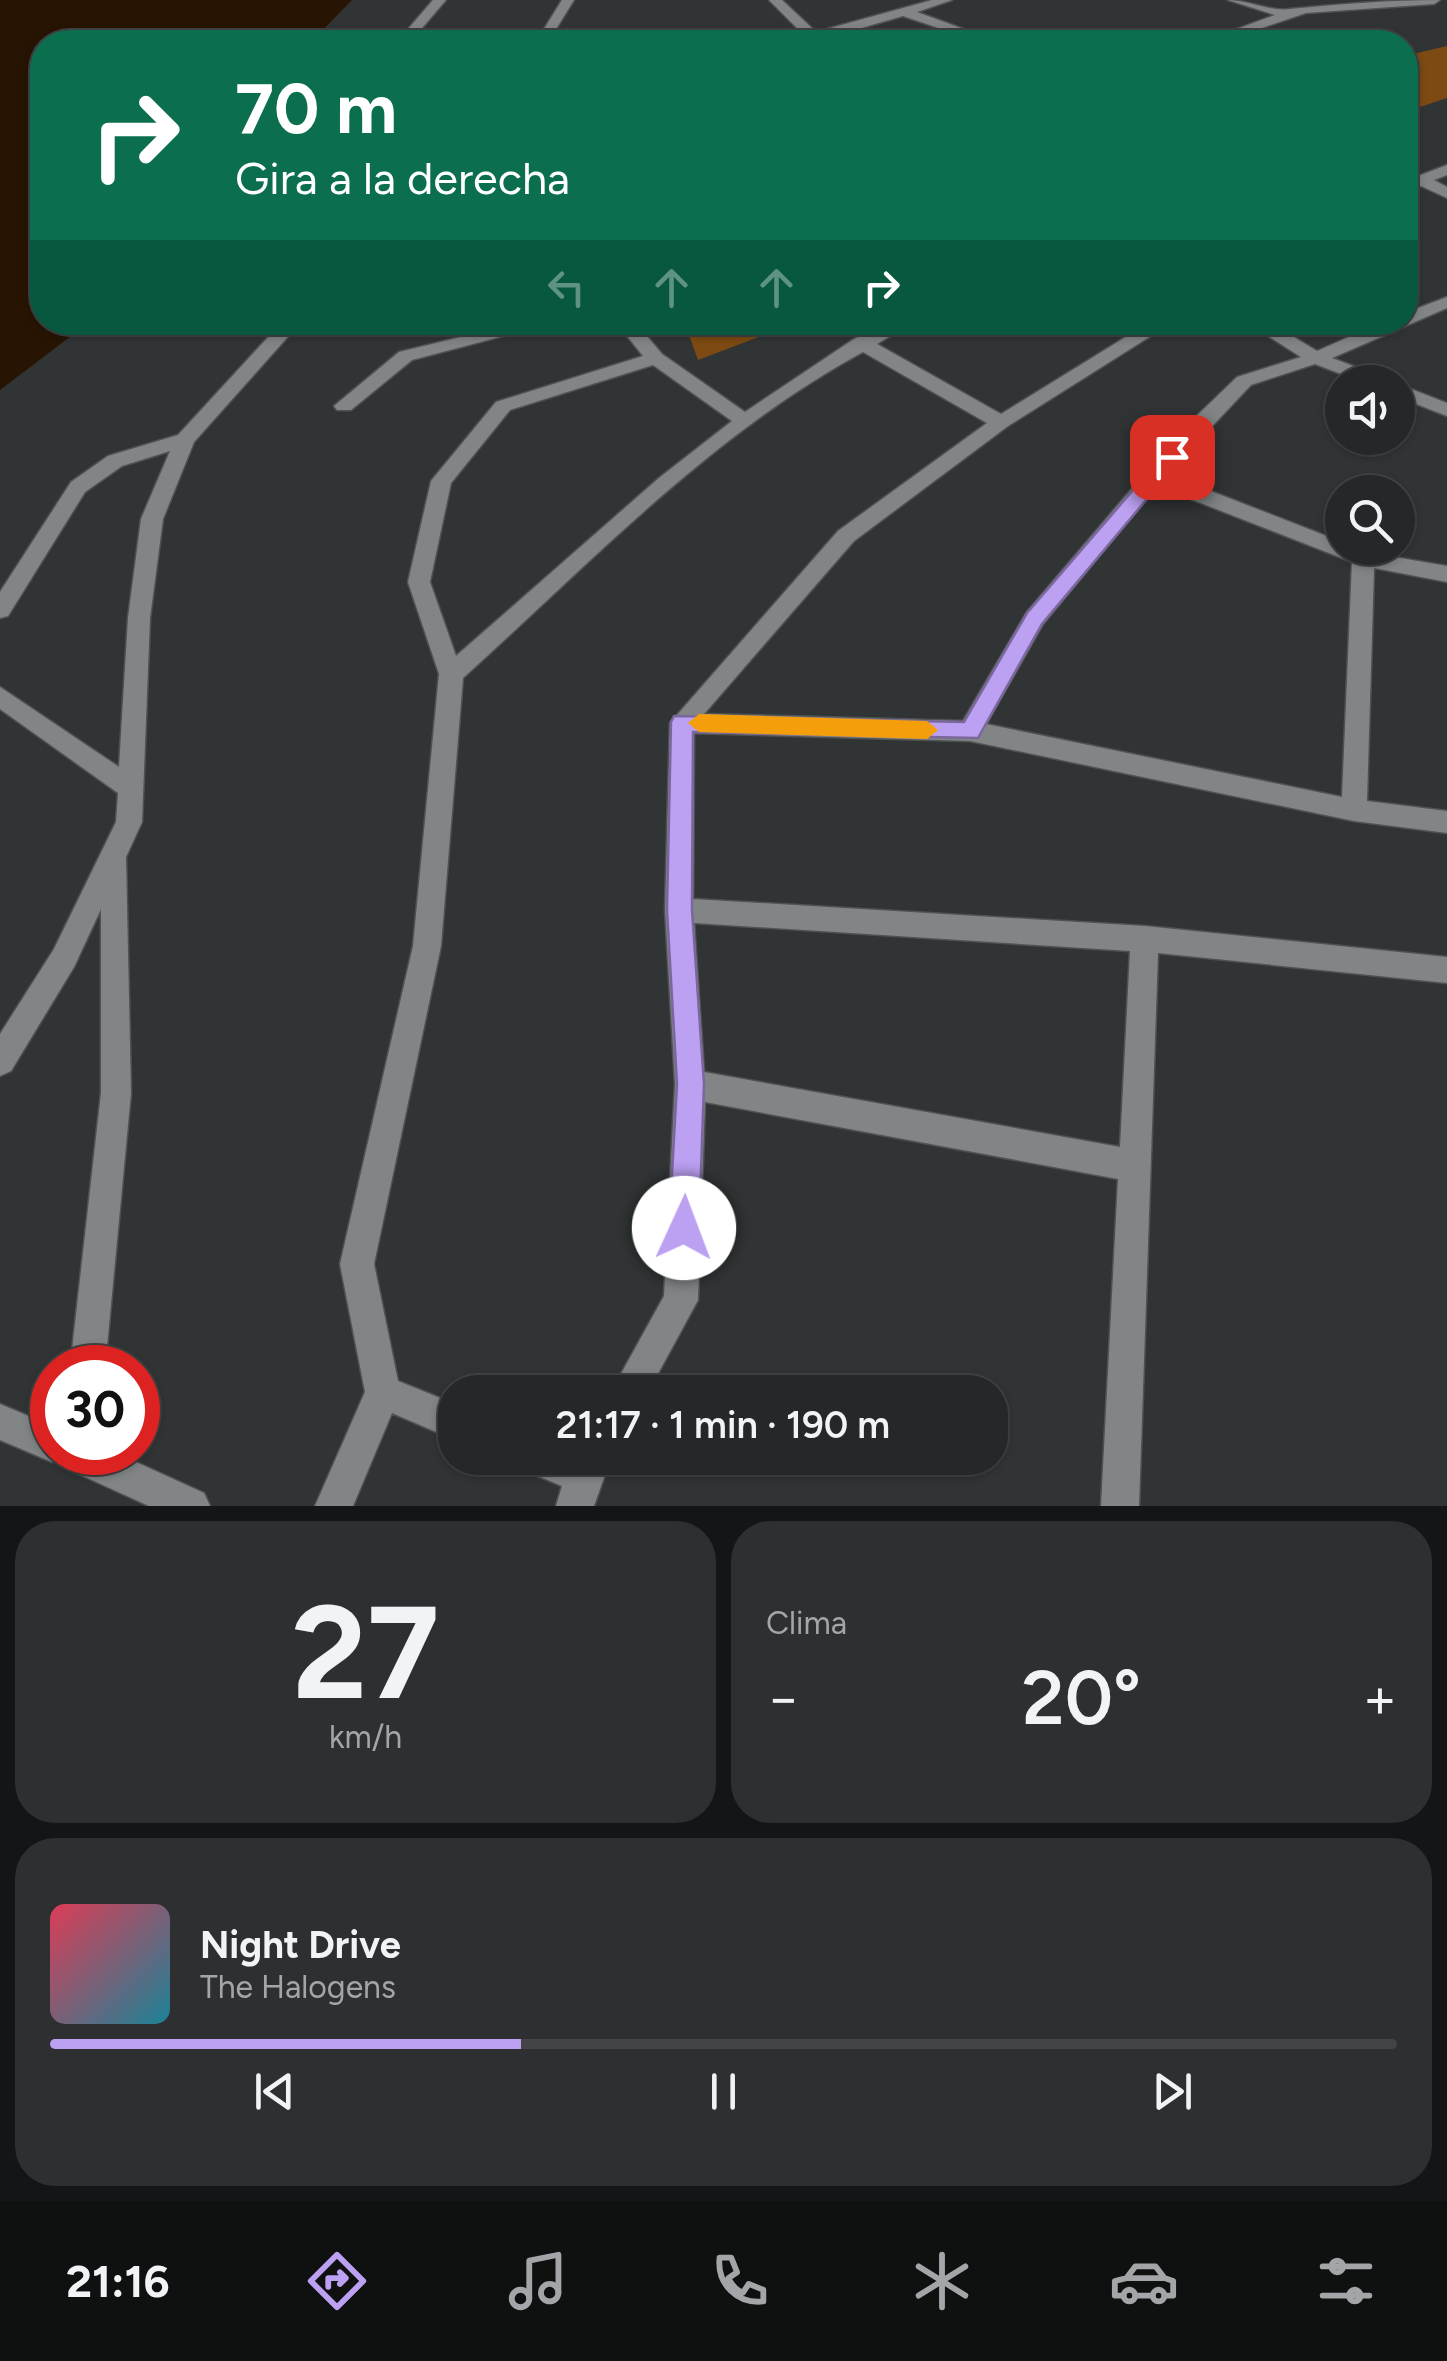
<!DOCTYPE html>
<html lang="es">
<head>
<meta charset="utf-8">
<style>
  :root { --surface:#252728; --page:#2d2f30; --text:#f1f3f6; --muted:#a3a5a8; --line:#424445; --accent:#bca0f2 }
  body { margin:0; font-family:Figtree,sans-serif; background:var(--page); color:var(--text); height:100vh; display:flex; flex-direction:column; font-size:38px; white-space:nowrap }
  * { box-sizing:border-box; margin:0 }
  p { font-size:32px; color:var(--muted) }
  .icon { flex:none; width:55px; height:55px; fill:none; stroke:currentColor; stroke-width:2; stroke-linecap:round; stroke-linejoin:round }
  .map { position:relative; height:1506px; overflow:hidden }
  .side { display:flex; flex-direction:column; gap:15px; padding:15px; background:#141516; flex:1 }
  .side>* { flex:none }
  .banner { position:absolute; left:30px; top:30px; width:1388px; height:305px; border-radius:40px; box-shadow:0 2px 8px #0004,0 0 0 2px var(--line); background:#0b6e4f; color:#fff; overflow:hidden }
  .tools { position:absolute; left:1325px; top:365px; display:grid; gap:20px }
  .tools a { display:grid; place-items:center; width:90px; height:90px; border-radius:50%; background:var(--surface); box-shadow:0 2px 8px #0004,0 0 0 2px var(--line); font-size:50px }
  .speed { position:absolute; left:30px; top:1345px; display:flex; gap:20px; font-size:50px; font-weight:700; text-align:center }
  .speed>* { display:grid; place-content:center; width:130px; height:130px; border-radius:50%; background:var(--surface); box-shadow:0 2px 8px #0004,0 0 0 2px var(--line); line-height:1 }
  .speed .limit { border:15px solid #d22; background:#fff; color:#111 }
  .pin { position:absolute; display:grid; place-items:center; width:85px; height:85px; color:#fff; margin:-42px; border-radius:20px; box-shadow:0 5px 15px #0006 }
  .me { position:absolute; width:110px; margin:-55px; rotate:2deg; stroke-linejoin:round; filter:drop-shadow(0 0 8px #0008) }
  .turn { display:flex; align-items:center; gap:35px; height:210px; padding:0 40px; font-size:45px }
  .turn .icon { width:130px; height:130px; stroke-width:2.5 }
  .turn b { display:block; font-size:70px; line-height:85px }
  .lanes { display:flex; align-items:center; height:95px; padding:0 40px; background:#0003; justify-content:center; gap:50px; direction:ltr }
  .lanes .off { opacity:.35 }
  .big { font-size:75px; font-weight:600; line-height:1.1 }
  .side .widget { flex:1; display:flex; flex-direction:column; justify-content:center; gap:15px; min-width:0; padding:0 35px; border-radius:40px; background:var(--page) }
  .side .dial { align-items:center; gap:0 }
  .dial b { font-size:130px; line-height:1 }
  .song { display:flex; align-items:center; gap:30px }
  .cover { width:120px; height:120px; border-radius:15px; background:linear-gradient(135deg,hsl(350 70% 55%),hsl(190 70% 35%)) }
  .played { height:10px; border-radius:5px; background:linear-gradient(90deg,var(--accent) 35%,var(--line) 35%) }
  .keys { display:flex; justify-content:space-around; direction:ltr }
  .heat { display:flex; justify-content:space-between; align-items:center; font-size:55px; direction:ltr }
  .side .tiles { flex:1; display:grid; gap:15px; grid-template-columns:1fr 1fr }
  .widget:last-child { grid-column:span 2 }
  .trip { position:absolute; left:438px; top:1375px; width:570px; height:100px; border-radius:40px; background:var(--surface); box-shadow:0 2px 8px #0004,0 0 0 2px var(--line); font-weight:600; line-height:100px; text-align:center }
  .dock { display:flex; height:160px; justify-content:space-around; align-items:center; background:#0f1010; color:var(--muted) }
  .dock .icon { width:70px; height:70px }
  .dock .selected { color:var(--accent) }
  .dock b { font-size:45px; color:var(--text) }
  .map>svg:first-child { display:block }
  .green { fill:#7c4a12 }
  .water { fill:#271403 }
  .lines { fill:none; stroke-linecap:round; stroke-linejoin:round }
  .minor-casing { stroke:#4f5152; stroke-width:3 }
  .minor { fill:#818586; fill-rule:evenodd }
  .route { fill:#bca0f2; stroke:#7a689d; stroke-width:2.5 }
  .slow { fill:#f59e0b }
</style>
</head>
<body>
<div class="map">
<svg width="1447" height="1506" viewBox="0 0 1447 1506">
  <rect width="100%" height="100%" fill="#313435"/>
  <g class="green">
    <path d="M1447,46V98L1405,112V51L1417,53Z"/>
    <path d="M693,322H796V323L698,360L685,324Z"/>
  </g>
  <path class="water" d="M0,0H352L311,42H42V322L84,323L75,333L0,390Z"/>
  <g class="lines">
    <defs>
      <g id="minor">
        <path d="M433,0H446L410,42H397Z"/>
        <path d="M562,0H574L548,42H536Z"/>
        <path d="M769,0H782L816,32L932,0H952L917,12L999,42H980L903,16L823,39L825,42H773L803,34Z"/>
        <path d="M1228,0C1248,0 1271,12 1290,9C1340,4 1389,0 1440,0L1434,4L1306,13L1220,42H1202L1275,15Z"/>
        <path d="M1447,165V175L1434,180L1447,187V198L1421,186L1405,191V181Z"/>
        <path d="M1447,297V308L1332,358L1385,378L1387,382H1362L1315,364L1251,385L1167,474L1342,542V548L1447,566V582L1374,568L1367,801L1447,811V833L1354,821L970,741L694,733L693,899L1145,926L1447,957V983L1158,953L1139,1506H1101L1118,1179L705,1102L698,1300L648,1392H611L664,1296L675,1084L665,910L670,723L838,531L987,423L863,352C712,434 589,564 463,678L441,946L374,1264L398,1381L455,1404V1440L392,1413L353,1506H315L365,1392L340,1264L413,946L439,674L408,582L431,481L496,402L643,356L616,322H635L662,354L745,412L854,339L890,322H913L877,344L1001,414L1150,322H1173L1008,426L854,541L704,714L963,721L1027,612L1180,432L1237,377L1301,357L1246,322H1269L1317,351L1383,322H1405V313ZM653,365L732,421L659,478L456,656L430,582L451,483L510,410ZM1157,486L1352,562L1342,797L986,724L1043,624ZM694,923L1130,951L1120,1147L704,1072Z"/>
        <path d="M282,322H301L194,442L163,519L150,618L142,822L126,857L131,1093L105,1368H70L101,1093V909L74,967L11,1071L0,1076V1034L54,949L116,822L118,793L0,709V687L119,767L128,618L141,519L170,451L122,466L85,492L8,616L0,618V592L71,482L108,456L178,435Z"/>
        <path d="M522,322H556L412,360L351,410H337L334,406L399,352Z"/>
        <path d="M1398,384L1447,403V416L1398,397Z"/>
        <path d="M0,1404L52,1426V1452H114L204,1493L210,1506H149L59,1465L57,1460L52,1462L0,1440Z"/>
        <path d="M521,1458H611L594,1506H556L562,1486L526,1471Z"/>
      </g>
    </defs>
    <use href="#minor" class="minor-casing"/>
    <use href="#minor" class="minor"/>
  </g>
  <path class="route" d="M1172,451L1178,453V462L1042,624L978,738L693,732L692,910L704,1084L699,1228L695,1239L684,1243L673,1239L669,1228L677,1084L667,910L671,722L674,716L964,722L1027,613L1165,453Z"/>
  <path class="slow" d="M699,714L927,721L938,730L927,739L699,732L688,723Z"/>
</svg>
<div class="tools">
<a><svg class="icon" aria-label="sound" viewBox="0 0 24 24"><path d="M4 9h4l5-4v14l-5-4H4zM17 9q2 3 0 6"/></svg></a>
<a><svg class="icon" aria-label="search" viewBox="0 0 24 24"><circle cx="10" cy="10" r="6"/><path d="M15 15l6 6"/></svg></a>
</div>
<div class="speed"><div class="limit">30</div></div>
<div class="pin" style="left:1172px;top:457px;background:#d93025"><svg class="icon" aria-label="arrive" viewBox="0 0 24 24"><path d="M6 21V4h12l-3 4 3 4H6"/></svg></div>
<svg class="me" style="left:684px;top:1228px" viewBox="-20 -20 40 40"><circle r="19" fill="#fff"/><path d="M0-13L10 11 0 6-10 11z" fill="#bca0f2"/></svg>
<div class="trip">21:17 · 1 min · 190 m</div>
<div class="banner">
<div class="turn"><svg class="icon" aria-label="right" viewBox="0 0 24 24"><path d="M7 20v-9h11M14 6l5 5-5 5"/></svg><div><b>70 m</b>Gira a la derecha</div></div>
<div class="lanes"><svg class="icon off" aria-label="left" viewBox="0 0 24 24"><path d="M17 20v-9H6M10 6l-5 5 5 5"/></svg><svg class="icon off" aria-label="ahead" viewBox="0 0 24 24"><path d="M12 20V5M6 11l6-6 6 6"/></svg><svg class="icon off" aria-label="ahead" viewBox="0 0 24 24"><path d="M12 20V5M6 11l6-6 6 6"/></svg><svg class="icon" aria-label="right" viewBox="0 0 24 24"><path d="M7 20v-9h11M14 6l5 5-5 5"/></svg></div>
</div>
</div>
<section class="side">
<div class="tiles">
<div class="widget dial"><b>27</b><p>km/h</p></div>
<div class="widget"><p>Clima</p>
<div class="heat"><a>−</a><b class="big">20°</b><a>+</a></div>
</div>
<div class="widget">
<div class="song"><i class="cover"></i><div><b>Night Drive</b><p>The Halogens</p></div></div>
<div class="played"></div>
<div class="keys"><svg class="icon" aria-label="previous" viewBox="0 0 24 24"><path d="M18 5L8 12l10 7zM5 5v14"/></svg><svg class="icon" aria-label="pause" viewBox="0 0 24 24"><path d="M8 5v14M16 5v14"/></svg><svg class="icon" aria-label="next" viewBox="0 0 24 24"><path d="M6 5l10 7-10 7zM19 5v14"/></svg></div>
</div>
</div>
</section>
<nav class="dock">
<b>21:16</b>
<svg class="icon selected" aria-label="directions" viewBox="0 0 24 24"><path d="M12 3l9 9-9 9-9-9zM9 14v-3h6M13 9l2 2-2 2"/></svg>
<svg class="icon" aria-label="music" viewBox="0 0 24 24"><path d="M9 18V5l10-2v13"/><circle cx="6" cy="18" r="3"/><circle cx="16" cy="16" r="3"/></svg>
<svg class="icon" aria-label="phone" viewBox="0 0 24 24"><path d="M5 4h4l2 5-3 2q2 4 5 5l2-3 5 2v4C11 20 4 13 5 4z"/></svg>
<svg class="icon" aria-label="climate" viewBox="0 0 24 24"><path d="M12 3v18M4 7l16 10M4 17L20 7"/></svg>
<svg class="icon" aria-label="car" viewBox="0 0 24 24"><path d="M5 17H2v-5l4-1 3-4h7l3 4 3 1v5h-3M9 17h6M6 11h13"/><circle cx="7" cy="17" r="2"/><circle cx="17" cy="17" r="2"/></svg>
<svg class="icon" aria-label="filters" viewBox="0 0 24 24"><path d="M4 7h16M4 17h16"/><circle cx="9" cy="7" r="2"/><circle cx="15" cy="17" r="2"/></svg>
</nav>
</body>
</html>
